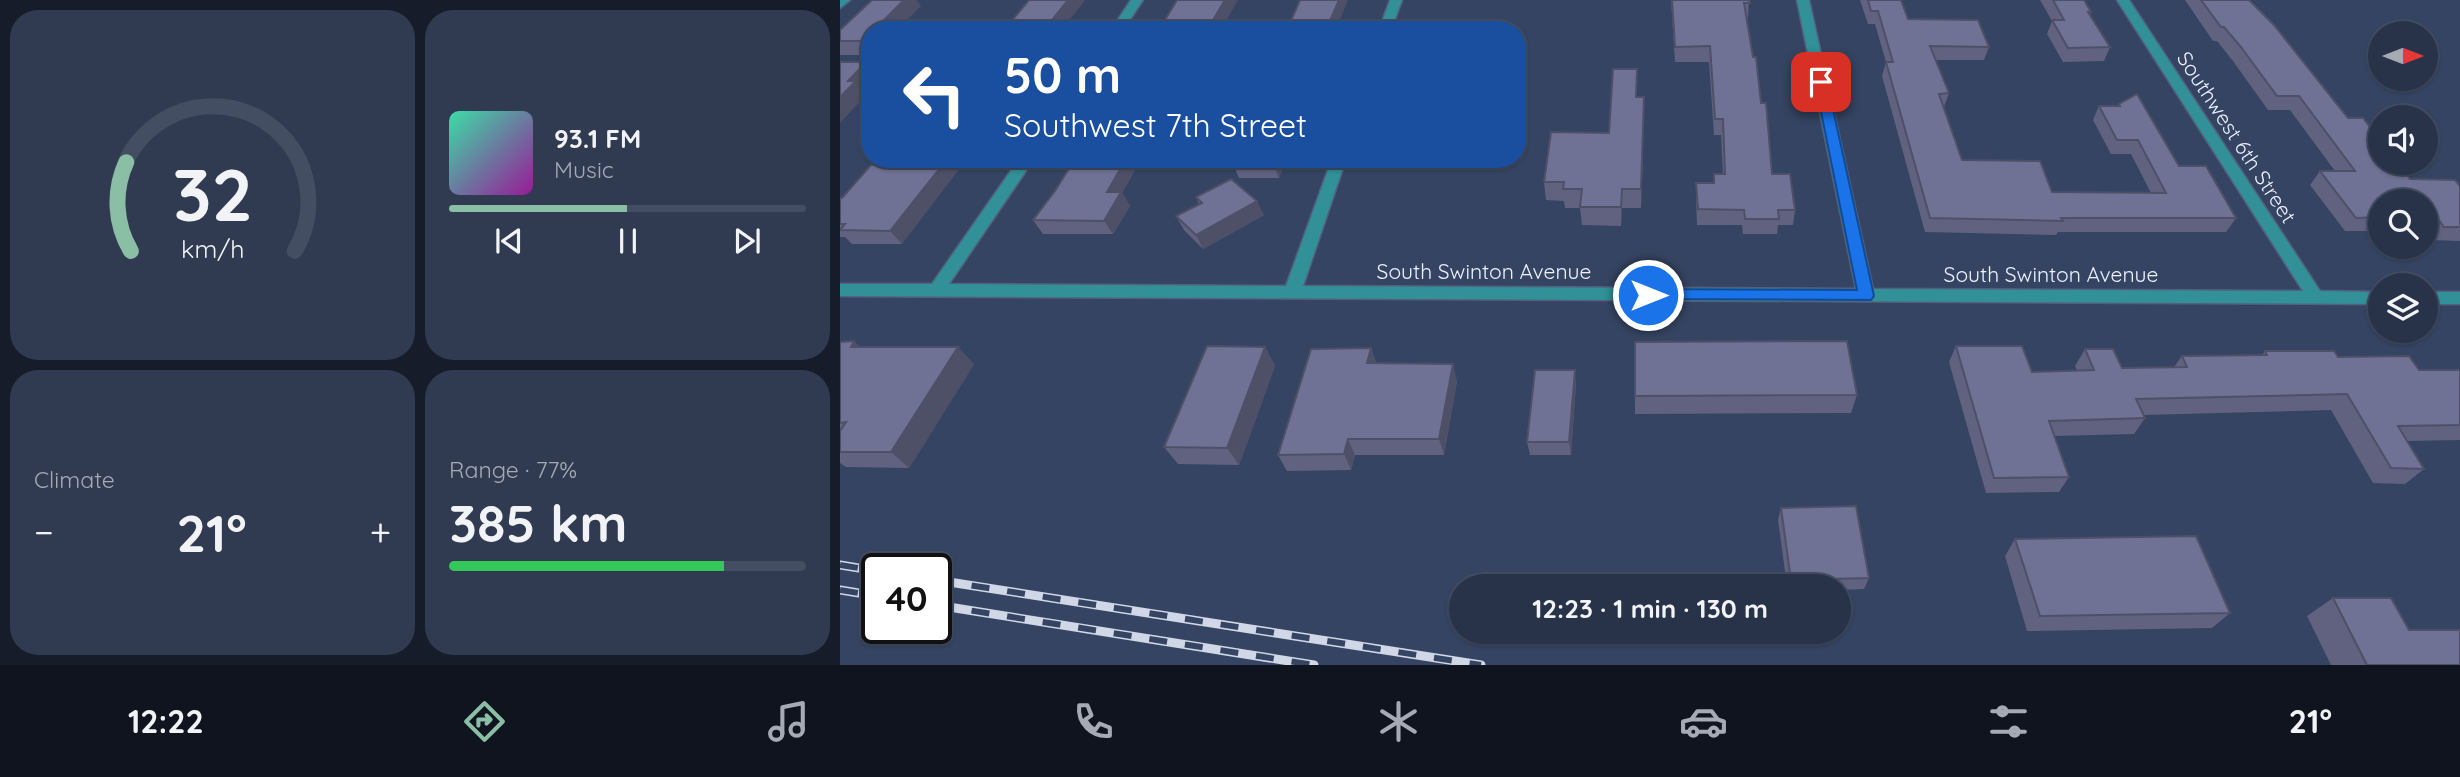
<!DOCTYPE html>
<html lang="en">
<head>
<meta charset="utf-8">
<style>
  :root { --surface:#28334a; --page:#303b51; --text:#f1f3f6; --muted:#a5aab5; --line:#444e62; --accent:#8abfa5 }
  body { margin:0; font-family:Quicksand,sans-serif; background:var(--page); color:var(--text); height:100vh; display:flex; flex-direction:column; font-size:26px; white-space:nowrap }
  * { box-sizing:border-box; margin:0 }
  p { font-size:23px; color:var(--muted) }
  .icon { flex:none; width:38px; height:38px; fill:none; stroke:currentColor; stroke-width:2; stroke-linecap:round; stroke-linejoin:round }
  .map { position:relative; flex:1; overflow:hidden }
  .side { display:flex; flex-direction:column; gap:10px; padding:10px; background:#161c29; width:840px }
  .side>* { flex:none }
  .banner { position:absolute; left:21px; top:21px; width:665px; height:147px; border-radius:28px; box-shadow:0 2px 5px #0004,0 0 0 2px var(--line); background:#1a4fa0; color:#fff; overflow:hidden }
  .needle { width:46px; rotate:90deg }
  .controls { position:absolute; left:1528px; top:21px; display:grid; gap:14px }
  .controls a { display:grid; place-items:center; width:70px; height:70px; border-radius:50%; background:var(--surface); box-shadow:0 2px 5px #0004,0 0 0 2px var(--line); font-size:35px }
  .speed { position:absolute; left:21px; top:553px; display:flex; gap:14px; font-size:35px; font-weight:700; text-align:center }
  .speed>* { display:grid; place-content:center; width:91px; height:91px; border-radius:50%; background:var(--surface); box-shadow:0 2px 5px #0004,0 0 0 2px var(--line); line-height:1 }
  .speed .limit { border:4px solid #111; border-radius:10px; background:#fff; color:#111 }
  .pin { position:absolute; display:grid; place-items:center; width:60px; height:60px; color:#fff; margin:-30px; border-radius:14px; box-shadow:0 4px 10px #0006 }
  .me { position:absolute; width:77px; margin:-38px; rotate:90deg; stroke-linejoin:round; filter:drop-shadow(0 0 5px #0008) }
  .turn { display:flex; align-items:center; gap:24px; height:147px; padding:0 28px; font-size:32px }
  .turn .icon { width:91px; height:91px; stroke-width:2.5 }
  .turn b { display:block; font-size:49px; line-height:60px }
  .big { font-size:52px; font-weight:700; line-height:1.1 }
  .side .card { flex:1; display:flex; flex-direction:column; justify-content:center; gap:10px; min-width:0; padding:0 24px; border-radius:28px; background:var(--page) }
  .side .dial { align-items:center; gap:0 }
  .dial svg { height:182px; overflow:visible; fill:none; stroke:var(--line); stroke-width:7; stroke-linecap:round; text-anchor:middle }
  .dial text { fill:var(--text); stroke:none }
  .song { display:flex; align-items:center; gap:21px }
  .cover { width:84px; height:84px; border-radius:10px; background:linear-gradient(135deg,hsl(160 70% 55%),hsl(300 70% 35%)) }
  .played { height:7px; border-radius:4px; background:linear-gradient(90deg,var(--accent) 50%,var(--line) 50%) }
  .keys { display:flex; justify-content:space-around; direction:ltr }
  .heat { display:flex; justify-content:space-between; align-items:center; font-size:38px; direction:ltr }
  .charge { height:10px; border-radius:5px; background:linear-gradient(90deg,#34c759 77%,var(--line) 0) }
  .side .tiles { flex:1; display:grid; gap:10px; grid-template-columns:repeat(2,1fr) }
  .trip { position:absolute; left:609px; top:574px; width:402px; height:70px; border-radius:35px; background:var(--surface); box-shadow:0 2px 5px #0004,0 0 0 2px var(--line); font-weight:700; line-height:70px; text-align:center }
  .dock { display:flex; height:112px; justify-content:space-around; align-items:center; background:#10141e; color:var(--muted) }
  .dock .icon { width:49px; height:49px }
  .dock .on { color:var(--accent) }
  .dock b { font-size:32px; color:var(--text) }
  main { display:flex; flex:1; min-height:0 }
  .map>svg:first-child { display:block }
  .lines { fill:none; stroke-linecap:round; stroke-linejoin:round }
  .minor-casing { stroke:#52607b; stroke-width:3 }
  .minor { fill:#319098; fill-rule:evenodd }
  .rail-casing { stroke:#d0d7e6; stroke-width:9 }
  .rail { stroke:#354462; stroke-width:6; stroke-dasharray:18; stroke-linecap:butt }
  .wall { fill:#606280 }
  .shaded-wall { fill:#4e5068 }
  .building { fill:#707295; stroke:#4e5068; stroke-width:2 }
  .route { fill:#1a73e8; stroke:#114b97; stroke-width:2 }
  .labels { text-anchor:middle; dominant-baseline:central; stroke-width:7; stroke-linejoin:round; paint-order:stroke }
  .street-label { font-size:21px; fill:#ebf1fd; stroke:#354462 }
</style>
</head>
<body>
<main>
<section class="side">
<div class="tiles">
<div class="card dial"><svg viewBox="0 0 100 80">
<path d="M14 69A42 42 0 1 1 86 69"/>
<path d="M14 69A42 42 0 0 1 12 30" stroke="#8abfa5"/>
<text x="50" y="56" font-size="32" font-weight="700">32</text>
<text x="50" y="72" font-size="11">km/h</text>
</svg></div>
<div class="card">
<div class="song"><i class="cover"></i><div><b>93.1 FM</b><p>Music</p></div></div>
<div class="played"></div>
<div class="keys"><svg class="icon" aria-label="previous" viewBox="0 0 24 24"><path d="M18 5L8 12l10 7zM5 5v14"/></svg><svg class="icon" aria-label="pause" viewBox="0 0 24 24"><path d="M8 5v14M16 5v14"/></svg><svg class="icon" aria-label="next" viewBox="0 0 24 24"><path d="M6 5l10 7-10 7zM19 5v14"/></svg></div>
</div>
<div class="card"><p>Climate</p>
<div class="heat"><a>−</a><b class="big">21°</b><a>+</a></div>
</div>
<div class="card"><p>Range · 77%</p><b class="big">385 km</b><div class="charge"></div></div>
</div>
</section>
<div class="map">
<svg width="1620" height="665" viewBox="0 0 1620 665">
  <rect width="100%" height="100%" fill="#354462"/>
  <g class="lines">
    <defs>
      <g id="minor">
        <path d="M0,0H10L0,8Z"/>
        <path d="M291,0H303L283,30H271Z"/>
        <path d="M550,0H562L551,30H539Z"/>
        <path d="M957,0H969L1033,289L1463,291L1277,0H1289L1480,291L1540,292V304L0,296V284H92L179,159H194L109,284L446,286L492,159H506L463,286L1016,289Z"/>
        <rect x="1586" y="292" width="34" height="12"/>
      </g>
    </defs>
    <use href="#minor" class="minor-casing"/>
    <use href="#minor" class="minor"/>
    <defs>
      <g id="rail">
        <path d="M0,565L37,571"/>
        <path d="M96,580L641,665"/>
        <path d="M0,590L37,596"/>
        <path d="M96,605L474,665"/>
      </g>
    </defs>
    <use href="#rail" class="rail-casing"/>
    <use href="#rail" class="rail"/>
  </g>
  <g class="wall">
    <path d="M831,0H909L908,18H907L932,174L955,210L953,225H938L937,234H903L902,225H857L856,198V183H873L874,174H883L881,135H874L869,62H835Z"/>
    <path d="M1020,0H1061L1068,19L1149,47L1144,60H1096L1109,93L1104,107L1122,160L1212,192L1311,193L1291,154H1271L1253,120L1259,106H1278L1279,104L1339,166L1396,218L1386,232H1218L1216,235L1085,232L1042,76L1046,62L1035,24H1028Z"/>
    <path d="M1200,0H1244L1251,12L1250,15L1270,47L1264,61L1223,62L1207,34L1212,21Z"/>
    <path d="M1345,0H1409L1508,118L1570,179L1620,186V241L1591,240L1586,233V201H1540V231H1505L1470,185L1480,171H1495L1450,110H1428L1393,61L1377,41H1373Z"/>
    <path d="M81,6L30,30V55H0V30Z"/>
    <path d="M797,97L804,116L801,208H782L781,226L742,225L740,208H725L724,201L706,200L704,182L769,133Z"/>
    <path d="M235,159H301L282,193L290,206L273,234H203L193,220L215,191Z"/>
    <path d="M395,159H446L439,178H399L393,164Z"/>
    <path d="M50,165L62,244H12L5,237H0V198H2Z"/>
    <path d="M356,197L424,215L363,249L344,230L336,216L359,204Z"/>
    <path d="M0,342L20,347L134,364L69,468L6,467L0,463Z"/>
    <path d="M795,342L1017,395L1011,413L795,414Z"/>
    <path d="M1116,346L1192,372L1237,370L1235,366L1245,349L1282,368L1334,367L1342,356L1422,355L1425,351L1498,357L1579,370H1620V440L1567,441L1584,469L1565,484L1533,483L1491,410L1303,415L1305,418L1294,434L1214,436L1229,477L1219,492L1146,493L1109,362Z"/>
    <path d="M425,347L435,366L399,465L338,464L324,447Z"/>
    <path d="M531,348L536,363L617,381L604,455H515L511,470L447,471L438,455Z"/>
    <path d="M736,383L731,455H690L687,442Z"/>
    <path d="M941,508L1029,578L1024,589L999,590V586H947L938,520Z"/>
    <path d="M1175,539L1390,613L1372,628L1187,631L1165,556Z"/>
    <path d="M1493,598L1569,630L1620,665H1491L1467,616Z"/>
  </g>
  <g class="shaded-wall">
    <path d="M64,0H77L81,6L57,30H34Z"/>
    <path d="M228,0H245L222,30H204Z"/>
    <path d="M385,0H398L381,30H367Z"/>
    <path d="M499,0H508L496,30H486Z"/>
    <path d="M30,33V52L22,41Z"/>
    <path d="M26,62L30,67V82L23,90L27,94L0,123V97L8,81Z"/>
    <path d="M804,97V116L801,208V189Z"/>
    <path d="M107,159H127L62,244L50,231Z"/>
    <path d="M286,159H301L282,193L290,206L273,234L264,221L267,192Z"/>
    <path d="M435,159H446L439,178L433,164Z"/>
    <path d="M782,189V208L781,226V207Z"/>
    <path d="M417,201L424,215L363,249L356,235Z"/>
    <path d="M14,341L32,358L11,347Z"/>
    <path d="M118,347L134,364L69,468L51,452Z"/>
    <path d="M425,347L435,366L399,465L387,448Z"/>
    <path d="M531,348L537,365L527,363Z"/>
    <path d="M613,364L617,381L604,455L599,439Z"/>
    <path d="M735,370L736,383L731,455L729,442Z"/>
    <path d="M508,439L515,455L511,470L504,454Z"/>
  </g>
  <g class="building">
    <path d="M32,0H64L34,30H30V33L22,41H0V30Z"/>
    <path d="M189,0H228L204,30H164Z"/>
    <path d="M337,0H385L367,30H319Z"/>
    <path d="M460,0H499L486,30H447Z"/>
    <path d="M832,0H909L910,3H904L913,57H916L921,103H926L932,174H950L955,210H938L939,219H905L904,210L858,209L856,183H874V174H885L883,119H875L870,46L835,47Z"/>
    <path d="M1028,0H1061L1068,19L1138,20L1149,47L1090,46L1109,93L1099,94L1122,160L1200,161L1212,192L1326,193L1298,140H1277L1259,106H1280L1279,104L1297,94L1339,166H1366L1396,218H1221L1223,221L1090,218L1046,62H1053L1038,11H1031Z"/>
    <path d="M1213,0H1244L1251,12H1248L1270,47L1228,48L1212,20H1224Z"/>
    <path d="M1361,0H1409L1434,25L1508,118H1523L1540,140V163H1557L1570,179L1615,180L1620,186V227H1604L1596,216H1586V201H1540V217L1516,218L1480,171H1515L1459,96H1437L1401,47L1384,27H1381Z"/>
    <path d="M0,62H26L8,81H16L0,97Z"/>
    <path d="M773,69H797L796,97H804L801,189H782L781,207H740L742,189H723L724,182H704L711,132L769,133Z"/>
    <path d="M56,159H107L50,231L0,230L5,224H0V198H2L31,165H50Z"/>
    <path d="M235,159H286L267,192H281L264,221L193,220L215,191Z"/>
    <path d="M395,159H435L433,164H393Z"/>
    <path d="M391,179L417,201L356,235L336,216L362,203L356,197Z"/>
    <path d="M14,341L11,347H118L51,452H0V431L6,422L0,423V342Z"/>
    <path d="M1007,341L1017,395L795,396V342Z"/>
    <path d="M367,346L425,347L387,448L324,447Z"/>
    <path d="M1116,346H1182L1192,372L1254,370L1245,349H1273L1282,368L1347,367L1342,356L1427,355L1425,351H1494L1498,357L1569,356L1579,370H1620V425L1558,426L1584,469L1551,468L1507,394L1296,399L1305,418L1209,421L1229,477L1154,478Z"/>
    <path d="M531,348L527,363L613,364L599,439H508L504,454L438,455L471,349Z"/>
    <path d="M695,370H735L729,442H687Z"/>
    <path d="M1016,506L1029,578L951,580L941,508Z"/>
    <path d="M1356,536L1390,613L1200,616L1175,539Z"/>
    <path d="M1493,598H1551L1569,630H1620V665H1527Z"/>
  </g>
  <path class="route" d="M981,78L987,82L1034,296L1031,300L802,299L800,295L802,291L808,289L1017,290L975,82Z"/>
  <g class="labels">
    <g class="street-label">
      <text transform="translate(1397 137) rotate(57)">Southwest 6th Street</text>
      <text x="644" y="271">South Swinton Avenue</text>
      <text x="1211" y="274">South Swinton Avenue</text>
    </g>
  </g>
</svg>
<div class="controls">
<a><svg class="needle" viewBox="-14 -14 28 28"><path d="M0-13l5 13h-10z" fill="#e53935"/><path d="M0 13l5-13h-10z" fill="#a5aab5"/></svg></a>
<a><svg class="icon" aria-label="sound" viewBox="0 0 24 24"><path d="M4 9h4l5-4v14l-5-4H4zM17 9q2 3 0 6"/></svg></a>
<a><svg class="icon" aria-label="search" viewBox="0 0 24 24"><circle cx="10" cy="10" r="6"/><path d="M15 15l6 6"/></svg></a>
<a><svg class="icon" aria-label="layers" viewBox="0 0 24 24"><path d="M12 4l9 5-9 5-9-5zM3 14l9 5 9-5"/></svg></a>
</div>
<div class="speed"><div class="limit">40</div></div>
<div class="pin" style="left:981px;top:82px;background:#d93025"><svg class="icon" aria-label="arrive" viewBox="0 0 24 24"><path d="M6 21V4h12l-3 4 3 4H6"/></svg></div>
<svg class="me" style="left:808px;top:295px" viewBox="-20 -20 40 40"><circle r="17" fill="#1a73e8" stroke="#fff" stroke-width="3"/><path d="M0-11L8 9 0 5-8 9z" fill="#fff"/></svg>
<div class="trip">12:23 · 1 min · 130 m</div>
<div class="banner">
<div class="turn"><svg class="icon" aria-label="left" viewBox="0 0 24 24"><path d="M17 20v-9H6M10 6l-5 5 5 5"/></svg><div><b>50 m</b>Southwest 7th Street</div></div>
</div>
</div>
</main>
<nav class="dock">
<b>12:22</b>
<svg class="icon on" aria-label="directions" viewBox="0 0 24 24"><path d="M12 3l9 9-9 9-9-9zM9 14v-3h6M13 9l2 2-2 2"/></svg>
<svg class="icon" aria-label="music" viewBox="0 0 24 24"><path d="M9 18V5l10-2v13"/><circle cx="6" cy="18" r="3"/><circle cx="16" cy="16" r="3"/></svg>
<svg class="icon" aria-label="phone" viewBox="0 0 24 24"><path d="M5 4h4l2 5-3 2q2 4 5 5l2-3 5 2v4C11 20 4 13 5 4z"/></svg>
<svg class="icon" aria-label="climate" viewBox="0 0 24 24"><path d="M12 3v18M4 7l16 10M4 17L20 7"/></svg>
<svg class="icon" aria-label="car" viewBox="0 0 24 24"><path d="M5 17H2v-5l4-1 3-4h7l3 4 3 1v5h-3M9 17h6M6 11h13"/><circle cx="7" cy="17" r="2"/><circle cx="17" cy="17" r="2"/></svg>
<svg class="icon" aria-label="filters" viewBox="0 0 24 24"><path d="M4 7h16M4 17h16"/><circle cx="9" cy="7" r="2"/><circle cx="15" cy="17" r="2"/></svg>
<b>21°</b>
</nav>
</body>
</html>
